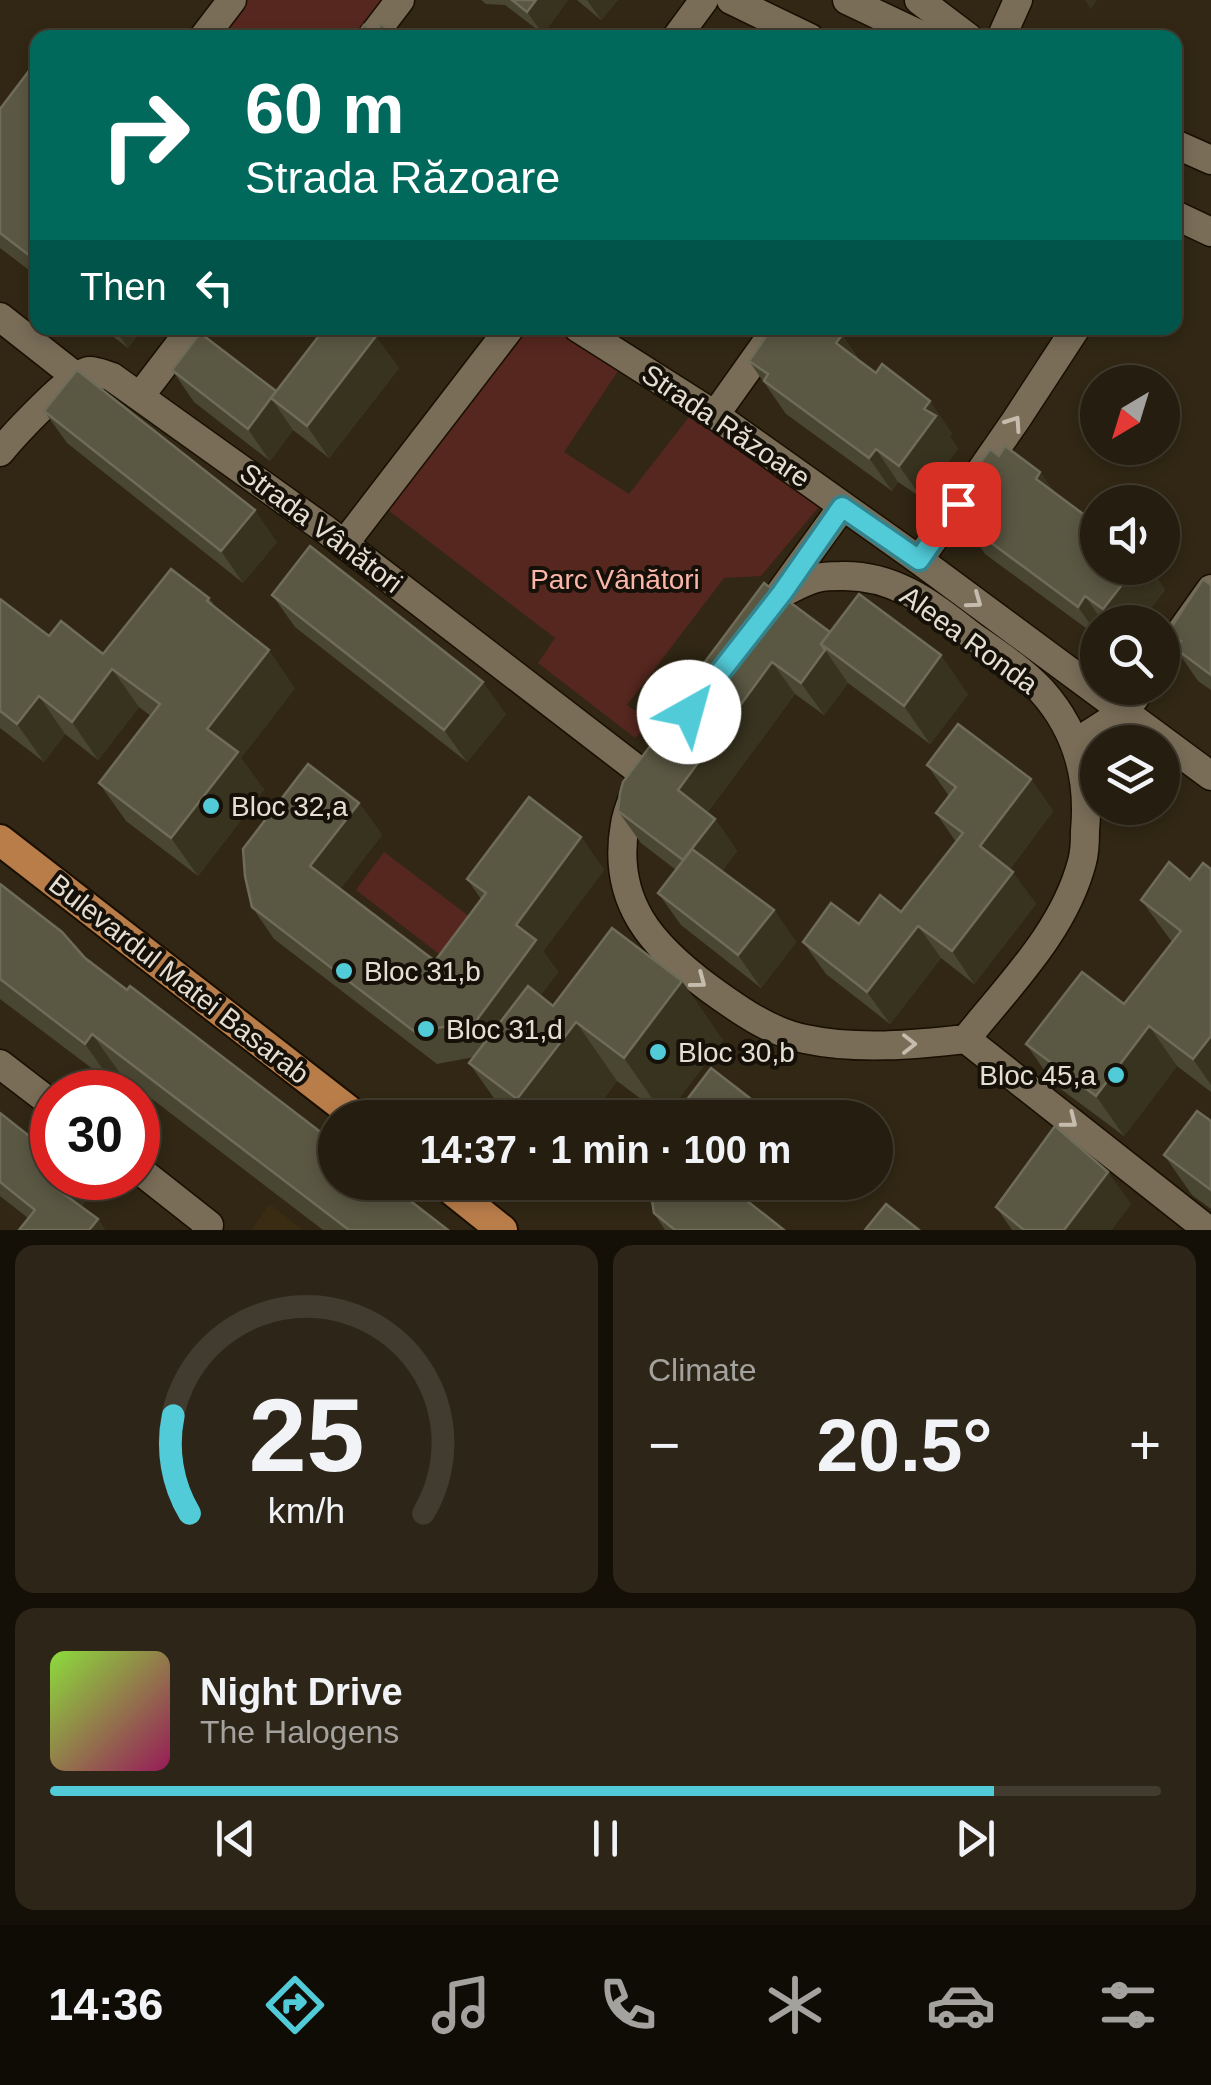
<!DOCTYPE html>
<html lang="en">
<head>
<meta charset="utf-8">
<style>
  :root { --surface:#251d0f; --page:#2d2618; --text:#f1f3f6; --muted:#a3a29e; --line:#423b2f; --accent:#52cbd9 }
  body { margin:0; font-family:Arial,sans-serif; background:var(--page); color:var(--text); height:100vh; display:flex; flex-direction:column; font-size:38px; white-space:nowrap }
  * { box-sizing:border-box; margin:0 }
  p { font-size:32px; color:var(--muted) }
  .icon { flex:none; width:55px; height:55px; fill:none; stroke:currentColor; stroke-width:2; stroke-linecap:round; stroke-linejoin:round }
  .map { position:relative; height:1230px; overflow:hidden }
  .drawer { display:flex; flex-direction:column; gap:15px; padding:15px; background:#141008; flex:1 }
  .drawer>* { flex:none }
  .top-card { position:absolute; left:30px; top:30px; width:1152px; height:305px; border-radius:20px; box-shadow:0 5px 15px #0003,0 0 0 2px var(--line); background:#00695c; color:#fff; overflow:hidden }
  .needle { width:65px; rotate:218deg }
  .buttons { position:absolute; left:1080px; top:365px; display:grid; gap:20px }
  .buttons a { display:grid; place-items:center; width:100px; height:100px; border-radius:50%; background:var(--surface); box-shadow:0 5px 15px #0003,0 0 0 2px var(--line); font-size:50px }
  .speed { position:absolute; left:30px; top:1070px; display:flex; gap:20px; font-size:50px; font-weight:700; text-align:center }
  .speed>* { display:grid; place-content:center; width:130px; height:130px; border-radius:50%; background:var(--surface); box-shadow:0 5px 15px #0003,0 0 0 2px var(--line); line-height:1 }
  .speed .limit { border:15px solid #d22; background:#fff; color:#111 }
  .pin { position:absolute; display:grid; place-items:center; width:85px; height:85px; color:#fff; margin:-42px; border-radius:20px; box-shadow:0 5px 15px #0006 }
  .me { position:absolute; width:110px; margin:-55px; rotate:38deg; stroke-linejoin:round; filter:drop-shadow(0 0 8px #0008) }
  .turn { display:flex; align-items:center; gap:35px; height:210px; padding:0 50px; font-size:45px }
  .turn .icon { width:130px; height:130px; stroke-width:2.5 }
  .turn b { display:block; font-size:70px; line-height:85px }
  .then { display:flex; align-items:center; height:95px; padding:0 50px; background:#0003; gap:20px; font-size:38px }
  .big { font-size:75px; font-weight:700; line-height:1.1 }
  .drawer .card { flex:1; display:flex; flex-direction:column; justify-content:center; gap:15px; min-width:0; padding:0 35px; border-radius:20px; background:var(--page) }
  .drawer .dial { align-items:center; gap:0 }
  .dial svg { height:260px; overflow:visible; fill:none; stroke:var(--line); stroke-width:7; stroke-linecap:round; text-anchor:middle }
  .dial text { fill:var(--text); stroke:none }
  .song { display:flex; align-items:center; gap:30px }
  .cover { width:120px; height:120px; border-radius:15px; background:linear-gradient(135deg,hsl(90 70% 55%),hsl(330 70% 35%)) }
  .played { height:10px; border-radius:5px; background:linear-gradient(90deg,var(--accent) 85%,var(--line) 85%) }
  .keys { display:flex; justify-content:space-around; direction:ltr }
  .heat { display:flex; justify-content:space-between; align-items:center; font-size:55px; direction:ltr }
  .drawer .tiles { flex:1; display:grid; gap:15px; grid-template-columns:1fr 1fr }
  .card:last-child { grid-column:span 2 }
  .trip { position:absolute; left:318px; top:1100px; width:575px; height:100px; border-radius:50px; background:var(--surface); box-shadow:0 5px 15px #0003,0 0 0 2px var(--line); font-weight:700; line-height:100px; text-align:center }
  .menu { display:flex; height:160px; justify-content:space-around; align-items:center; background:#0f0c06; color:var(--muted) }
  .menu .icon { width:70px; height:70px }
  .menu .selected { color:var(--accent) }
  .menu b { font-size:45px; color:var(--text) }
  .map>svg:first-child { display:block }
  .built { fill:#3a2c13 }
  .green { fill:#56271f }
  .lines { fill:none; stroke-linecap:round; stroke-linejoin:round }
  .minor-casing { stroke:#190f01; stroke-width:31 }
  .major-casing { stroke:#190f01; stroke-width:34 }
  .minor { stroke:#796d58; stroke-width:28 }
  .major { stroke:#b97d4a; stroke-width:30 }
  .wall { fill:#494632 }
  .shaded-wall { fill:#38331f }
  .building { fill:#5a5743; stroke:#6f6c5a; stroke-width:2.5 }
  .oneway { stroke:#c5bcad }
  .route-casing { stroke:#35848d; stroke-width:25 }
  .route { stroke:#52cbd9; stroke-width:18 }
  .poi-dot { fill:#52cbd9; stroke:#151109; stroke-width:4 }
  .labels { text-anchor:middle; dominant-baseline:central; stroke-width:8; stroke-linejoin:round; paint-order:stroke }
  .street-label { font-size:28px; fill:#e5ded2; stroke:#151109 }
  .park-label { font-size:28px; fill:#fcb6a9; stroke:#151109 }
  .poi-label { font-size:28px; fill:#e5ded2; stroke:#151109; text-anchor:start }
</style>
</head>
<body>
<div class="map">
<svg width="1211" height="1230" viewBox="0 0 1211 1230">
  <rect width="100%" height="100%" fill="#312714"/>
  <path class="built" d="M270,1204L303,1230H251Z"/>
  <g class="green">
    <path d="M232,0H401L372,37L203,38Z"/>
    <path d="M518,328H567L622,365L564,452L629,494L693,412L823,502L761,576L724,578L627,705L651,722L635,738L538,663L555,638L384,507Z"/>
    <path d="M384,852L482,926L452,964L356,890Z"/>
  </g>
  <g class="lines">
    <defs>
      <g id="minor">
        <path d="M731,0L810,38"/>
        <path d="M847,0L927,38"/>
        <path d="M919,0L969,38"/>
        <path d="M203,38L232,0"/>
        <path d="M371,38L400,0"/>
        <path d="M676,38L704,0"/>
        <path d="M1001,38L1018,0"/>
        <path d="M1175,144L1211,160"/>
        <path d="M1175,215L1211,232"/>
        <path d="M0,317L75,376"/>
        <path d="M578,328L715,415L919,560L1211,776"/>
        <path d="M140,396L192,328"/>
        <path d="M715,415L777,328"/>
        <path d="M0,452C13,436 71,373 89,371C95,370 105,375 112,377L326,530L642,773"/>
        <path d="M344,544L510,328"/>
        <path d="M919,560L1016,420L1076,328"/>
        <path d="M757,625L842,507"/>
        <path d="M1162,658L1211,589"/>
        <path d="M1075,743L1125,711L1142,688"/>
        <path d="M637,787C633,799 627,811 625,824C611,902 652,946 710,989C739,1010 770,1032 805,1039C856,1050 914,1045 966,1039C1009,985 1064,931 1082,862C1085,852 1085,841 1085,831C1090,778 1078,731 1041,690C1022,670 998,654 975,638C933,606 896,574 840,576C832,576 824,576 817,578C805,581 793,588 782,593"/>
        <path d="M966,1039L1208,1230"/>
        <path d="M0,1064L52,1104"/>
        <path d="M138,1169L209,1225L206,1230"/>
      </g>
      <g id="major">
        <path d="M0,840L358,1118"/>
        <path d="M442,1182L502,1230"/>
      </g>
    </defs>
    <use href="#minor" class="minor-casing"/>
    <use href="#major" class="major-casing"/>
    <use href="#minor" class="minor"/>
    <use href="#major" class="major"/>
  </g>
  <g class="wall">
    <path d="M481,0H568L543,34L505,5L486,4Z"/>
    <path d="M577,0H618L601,20Z"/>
    <path d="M38,59V277L0,248V109Z"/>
    <path d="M102,328H143L128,348Z"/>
    <path d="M325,328H373L370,331L399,368L329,458L293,430L270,461L194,402L172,370L276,391Z"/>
    <path d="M842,335L860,361L952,433L950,437L958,449L922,498L898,482L892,491L786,414L749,361Z"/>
    <path d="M44,411L277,542L243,583L67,443Z"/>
    <path d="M999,456L1040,472L1057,496L1098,568H1156L1160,573L1157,578L1165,590L1140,622H1098V637L985,554L963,522L965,519L953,502Z"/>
    <path d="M764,583L830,632L968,694L930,744L848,683L824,715L795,694L707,813L715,819L737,851L722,871L774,910L796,942L761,988L681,925L658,893L676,870L641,843L618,811L652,744L648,738Z"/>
    <path d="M1211,585V690L1198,681L1176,649L1178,646L1168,632Z"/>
    <path d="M272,595L506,714L467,762L295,627Z"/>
    <path d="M209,598L217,609L295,688L241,758L264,790L198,876L126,821L99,783L151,716L139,707L98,760L65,734L44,762L0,728V599L49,636L103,654Z"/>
    <path d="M927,765L1031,779L1053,811L1010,869L1036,904L974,984L941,958L890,1024L826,974L803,942L901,912L956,842L936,813L949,796Z"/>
    <path d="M359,803L382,835L340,889L435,961L481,899L467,879L581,837L604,870L543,951L558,972L540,996L553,1006L723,1040L665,1117L617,1081L589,1118H508L469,1063L474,1057L437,1064L274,939L252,907Z"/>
    <path d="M1211,869V1092L1177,1066L1124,1136L1054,1084L1026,1044L1124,1004L1172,942L1141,900Z"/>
    <path d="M0,884L85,958L448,1230H323L122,1076L114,1085L0,999Z"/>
    <path d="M0,1113L89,1196L81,1207L98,1219L105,1230H19L28,1218L0,1196Z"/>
    <path d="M1211,1121V1209L1192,1195L1164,1155Z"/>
    <path d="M748,1202L784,1230H665L654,1213Z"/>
    <path d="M1131,1204L1111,1230H1012L996,1207Z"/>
  </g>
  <g class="shaded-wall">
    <path d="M536,0H568L543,34L527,12Z"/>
    <path d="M587,0H618L601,20Z"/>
    <path d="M1085,0H1097L1091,9Z"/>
    <path d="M114,328H143L128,348Z"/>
    <path d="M842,335L864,368L836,343Z"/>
    <path d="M376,336L399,368L329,458L307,426Z"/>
    <path d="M271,398L293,430L270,461L248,429Z"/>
    <path d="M930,401L952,433L950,437L958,449L922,498L899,466L924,409Z"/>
    <path d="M876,449L898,482L892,491L869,458Z"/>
    <path d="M1040,472L1063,504L1036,479Z"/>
    <path d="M255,510L277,542L243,583L221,551Z"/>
    <path d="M1135,568H1156L1160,573L1157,578L1165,590L1140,622H1112L1103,609Z"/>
    <path d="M1085,596L1103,622H1098V635L1078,607Z"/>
    <path d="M269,650L295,688L241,758L264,790L198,876L171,838L207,729Z"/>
    <path d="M825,650L848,683L824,715L801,683Z"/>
    <path d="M941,655L968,694L930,744L904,706Z"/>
    <path d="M772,662L795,694L700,822L678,790Z"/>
    <path d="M112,669L139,707L98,760L72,722Z"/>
    <path d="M483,682L506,714L467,762L444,730Z"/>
    <path d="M39,696L65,734L44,762L17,724Z"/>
    <path d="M1031,779L1053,811L1003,878L980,846Z"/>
    <path d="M359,803L382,835L333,899L310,866Z"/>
    <path d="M715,819L737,851L706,893L683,860Z"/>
    <path d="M581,837L604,870L543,951L558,972L498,1053L476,1021L516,925Z"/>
    <path d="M1013,872L1036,904L974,984L952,951Z"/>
    <path d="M774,910L796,942L761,988L738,955Z"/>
    <path d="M918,926L941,958L890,1024L867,992Z"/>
    <path d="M682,981L723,1040L665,1117L624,1058Z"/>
    <path d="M576,1022L617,1081L589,1118H530L517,1099Z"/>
    <path d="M1149,1026L1177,1066L1124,1136L1096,1096Z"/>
    <path d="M92,1034L122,1076L114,1085L85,1044Z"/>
    <path d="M1211,1036V1085L1193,1059Z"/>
    <path d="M760,1106L768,1118H751Z"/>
    <path d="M1108,1172L1131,1204L1111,1230H1064Z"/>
    <path d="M60,1178H76L89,1196L74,1215L53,1186Z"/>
    <path d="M717,1182H762L739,1214Z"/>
    <path d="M98,1219L105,1230H89Z"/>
  </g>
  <g class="building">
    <path d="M512,0H536L527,12Z"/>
    <path d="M381,24L398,38H355L364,25L375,33Z"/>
    <path d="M101,31L109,38H96Z"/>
    <path d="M38,59V262L0,233V109Z"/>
    <path d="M325,328H365L376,336L307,426L271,398Z"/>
    <path d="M772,328H831L842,335L836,343L857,359L876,373L882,364L930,401L924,409L936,416L899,466L876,449L869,458L764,381L768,374L749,361Z"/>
    <path d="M200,333L276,391L248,429L172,370Z"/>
    <path d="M77,370L255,510L221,551L44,411Z"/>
    <path d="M1005,446L1040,472L1036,479L1098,525V568H1135L1103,609L1085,596L1078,607L963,522L968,514L953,502L990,449L999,456Z"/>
    <path d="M310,546L483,682L444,730L272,595Z"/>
    <path d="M171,569L209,598L207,601L269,650L207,729L238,752L171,838L99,783L160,704L112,669L72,722L39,696L17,724L0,711V599L49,636L61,621L103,654Z"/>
    <path d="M1203,579L1211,585V675L1176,649L1181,641L1168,632Z"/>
    <path d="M764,583L830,632L821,644L825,650L801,683L772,662L678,790L715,819L683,860L618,811L620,793L623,782L654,741L648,738Z"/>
    <path d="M859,594L941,655L904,706L821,644Z"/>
    <path d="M958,724L1031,779L980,846L1013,872L952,951L918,926L867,992L803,942L831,903L859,924L880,895L901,912L963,833L936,813L956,787L927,765Z"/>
    <path d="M308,764L359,803L310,866L435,961L486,893L467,879L529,797L581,837L516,925L536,940L476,1021L415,1032L252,907L245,876L243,849Z"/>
    <path d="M692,849L774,910L738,955L658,893Z"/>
    <path d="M1169,862L1190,880L1203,863L1211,869V1036L1193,1059L1149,1026L1096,1096L1026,1044L1082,972L1124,1004L1181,931L1141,900Z"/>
    <path d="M0,884L62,932L85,958L127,990L130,986L335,1143V1182H386L448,1230H349L92,1034L85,1044L0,979Z"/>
    <path d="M612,928L682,981L624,1058L576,1022L517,1099L469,1063L528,986L553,1006Z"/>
    <path d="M711,1068L760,1106L751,1118H673Z"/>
    <path d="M1197,1111L1211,1121V1190L1164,1155Z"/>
    <path d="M0,1113L52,1154V1178H60L53,1186L98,1219L89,1230H19L35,1210L0,1182Z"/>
    <path d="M1055,1126L1108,1172L1064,1230H1024L996,1207Z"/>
    <path d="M649,1182H723L784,1230H675L654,1213Z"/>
    <path d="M886,1204L919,1230H865Z"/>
  </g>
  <defs><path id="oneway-chevron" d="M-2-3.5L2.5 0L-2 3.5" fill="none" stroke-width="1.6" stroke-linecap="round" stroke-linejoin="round" transform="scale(2.5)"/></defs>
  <g class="oneway">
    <use href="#oneway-chevron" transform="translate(1014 423) rotate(-56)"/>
    <use href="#oneway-chevron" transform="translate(975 601) rotate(36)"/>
    <use href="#oneway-chevron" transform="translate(699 981) rotate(37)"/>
    <use href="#oneway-chevron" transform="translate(909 1044)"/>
    <use href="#oneway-chevron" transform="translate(1070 1121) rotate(38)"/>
  </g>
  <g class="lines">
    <defs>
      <path id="route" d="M689,712L782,593L842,507L919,560L958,504"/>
    </defs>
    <use href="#route" class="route-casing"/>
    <use href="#route" class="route"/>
  </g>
  <g class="poi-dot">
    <circle cx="211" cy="806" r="10"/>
    <circle cx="344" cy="971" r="10"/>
    <circle cx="426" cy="1029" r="10"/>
    <circle cx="658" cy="1052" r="10"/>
    <circle cx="1116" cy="1075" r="10"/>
  </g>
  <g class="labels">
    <g class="street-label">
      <text transform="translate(726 426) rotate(34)">Strada Răzoare</text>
      <text transform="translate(321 528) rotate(37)">Strada Vânători</text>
      <text transform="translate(969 640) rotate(36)">Aleea Ronda</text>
      <text transform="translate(179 979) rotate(38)">Bulevardul Matei Basarab</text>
    </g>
    <g class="park-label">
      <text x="615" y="579">Parc Vânători</text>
    </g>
    <g class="poi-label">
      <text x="231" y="806">Bloc 32,a</text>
      <text x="364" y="971">Bloc 31,b</text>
      <text x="446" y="1029">Bloc 31,d</text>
      <text x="678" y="1052">Bloc 30,b</text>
      <text x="1096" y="1075" text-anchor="end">Bloc 45,a</text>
    </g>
  </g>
</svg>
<div class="buttons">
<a><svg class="needle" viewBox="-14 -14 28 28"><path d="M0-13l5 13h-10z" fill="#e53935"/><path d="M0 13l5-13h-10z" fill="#a3a29e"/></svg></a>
<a><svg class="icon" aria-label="sound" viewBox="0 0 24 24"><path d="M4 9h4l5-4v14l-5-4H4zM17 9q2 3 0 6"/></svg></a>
<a><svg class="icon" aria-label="search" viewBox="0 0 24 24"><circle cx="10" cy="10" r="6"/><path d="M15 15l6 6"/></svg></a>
<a><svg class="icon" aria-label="layers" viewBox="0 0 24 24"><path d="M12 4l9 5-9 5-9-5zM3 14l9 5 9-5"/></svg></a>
</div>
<div class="speed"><div class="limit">30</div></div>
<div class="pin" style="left:958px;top:504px;background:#d93025"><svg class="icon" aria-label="arrive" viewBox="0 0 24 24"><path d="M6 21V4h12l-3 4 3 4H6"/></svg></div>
<svg class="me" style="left:689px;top:712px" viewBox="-20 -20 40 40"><circle r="19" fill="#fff"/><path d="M0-13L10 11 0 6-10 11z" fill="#52cbd9"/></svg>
<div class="trip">14:37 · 1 min · 100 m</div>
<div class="top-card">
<div class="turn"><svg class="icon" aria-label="right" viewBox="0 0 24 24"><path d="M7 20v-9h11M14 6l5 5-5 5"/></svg><div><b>60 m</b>Strada Răzoare</div></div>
<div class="then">Then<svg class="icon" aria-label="left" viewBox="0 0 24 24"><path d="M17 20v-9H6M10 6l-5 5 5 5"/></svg></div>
</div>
</div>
<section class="drawer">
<div class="tiles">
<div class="card dial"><svg viewBox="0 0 100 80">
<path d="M14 69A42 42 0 1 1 86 69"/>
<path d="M14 69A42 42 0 0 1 9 39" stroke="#52cbd9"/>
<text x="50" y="56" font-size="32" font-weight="700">25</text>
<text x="50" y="72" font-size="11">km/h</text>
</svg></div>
<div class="card"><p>Climate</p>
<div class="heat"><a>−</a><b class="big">20.5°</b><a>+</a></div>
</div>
<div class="card">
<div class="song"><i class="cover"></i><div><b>Night Drive</b><p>The Halogens</p></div></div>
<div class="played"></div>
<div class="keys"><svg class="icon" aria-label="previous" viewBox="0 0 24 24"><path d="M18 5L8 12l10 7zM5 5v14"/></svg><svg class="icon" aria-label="pause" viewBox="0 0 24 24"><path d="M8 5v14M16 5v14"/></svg><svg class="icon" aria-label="next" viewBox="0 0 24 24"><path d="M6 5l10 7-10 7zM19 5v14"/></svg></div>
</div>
</div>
</section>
<nav class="menu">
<b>14:36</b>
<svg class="icon selected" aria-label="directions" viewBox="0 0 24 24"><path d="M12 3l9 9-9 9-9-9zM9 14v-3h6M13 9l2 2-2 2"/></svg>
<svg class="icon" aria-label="music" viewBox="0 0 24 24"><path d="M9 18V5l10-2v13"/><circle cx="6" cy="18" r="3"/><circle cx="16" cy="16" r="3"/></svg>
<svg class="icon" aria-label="phone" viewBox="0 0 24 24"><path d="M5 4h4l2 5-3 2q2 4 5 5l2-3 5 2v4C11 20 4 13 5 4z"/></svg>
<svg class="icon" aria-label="climate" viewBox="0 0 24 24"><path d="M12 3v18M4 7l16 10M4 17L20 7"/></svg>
<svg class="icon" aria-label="car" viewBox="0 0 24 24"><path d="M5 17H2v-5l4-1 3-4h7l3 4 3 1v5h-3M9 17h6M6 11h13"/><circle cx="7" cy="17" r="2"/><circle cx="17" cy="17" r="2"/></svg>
<svg class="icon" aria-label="filters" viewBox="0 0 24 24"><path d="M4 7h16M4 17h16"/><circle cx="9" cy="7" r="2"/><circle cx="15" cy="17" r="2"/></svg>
</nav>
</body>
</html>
